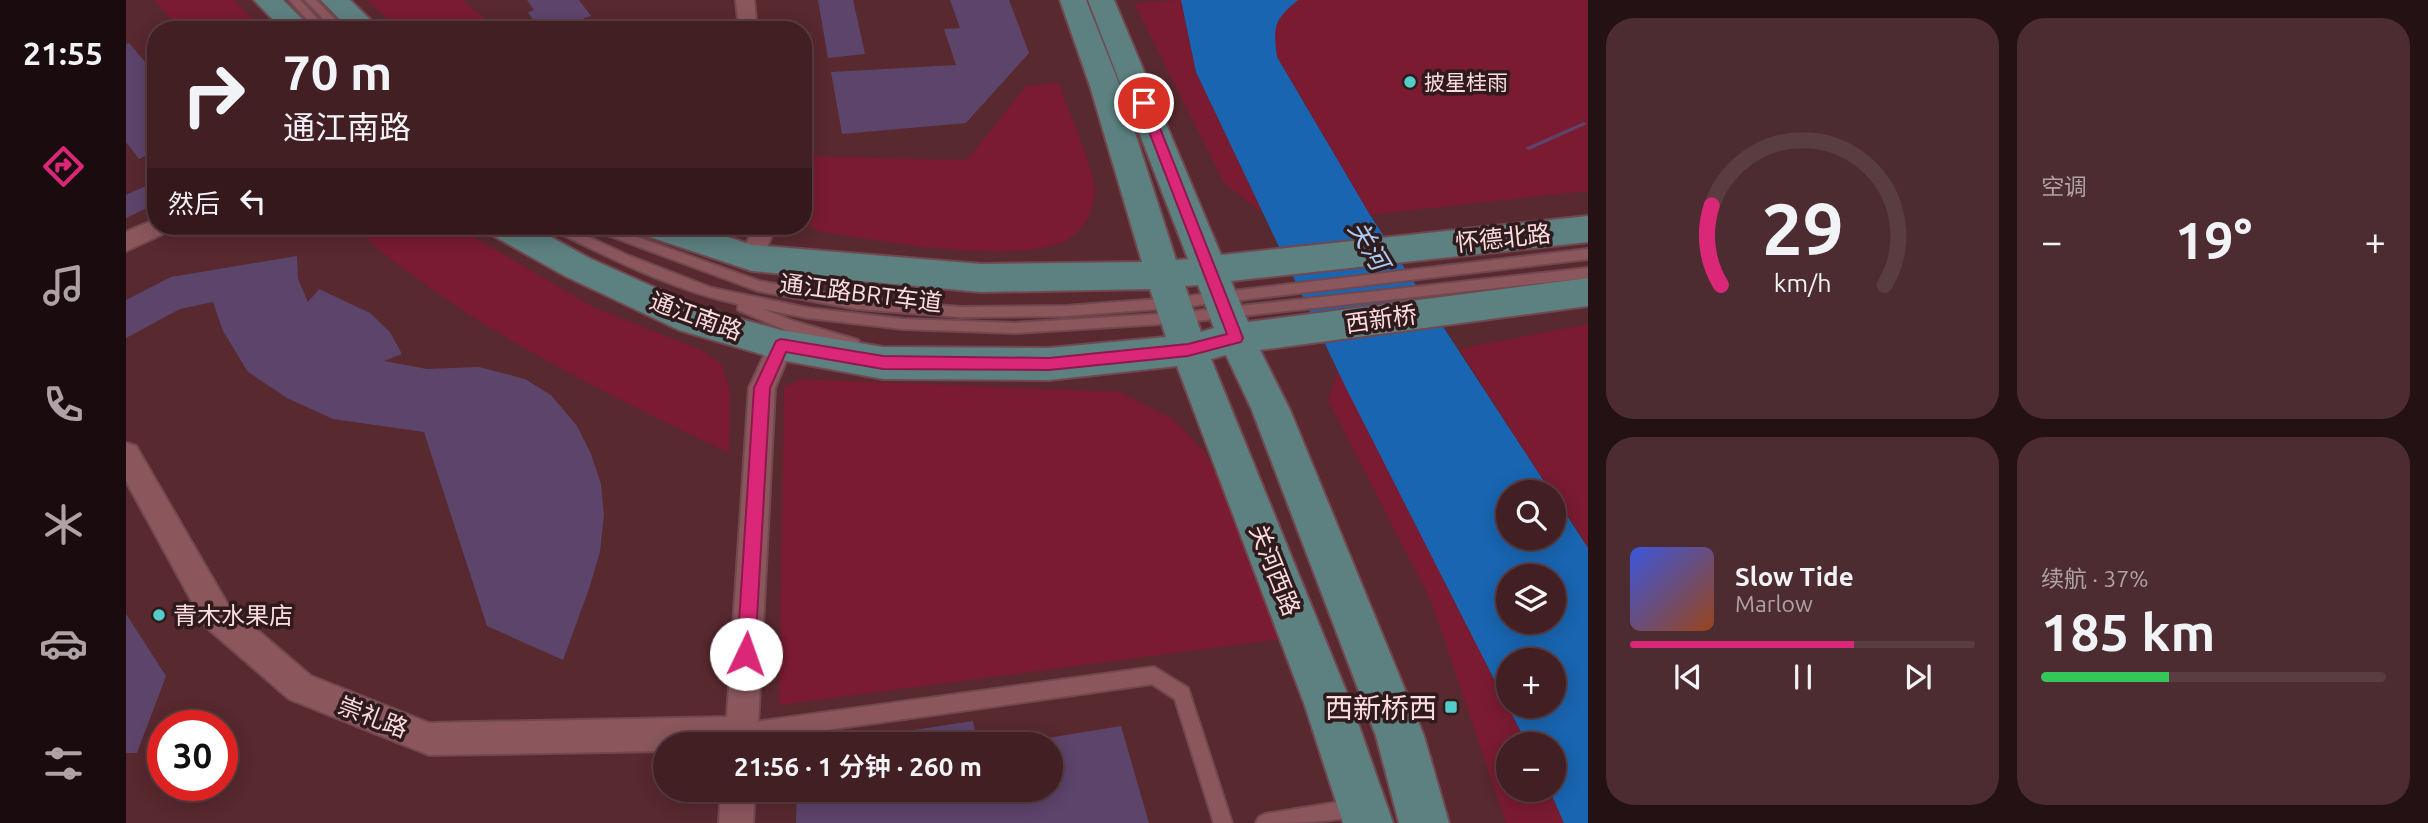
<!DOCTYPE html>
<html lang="zh">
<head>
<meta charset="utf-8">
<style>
  :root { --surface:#421f23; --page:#4c2c30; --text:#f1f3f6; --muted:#aea2a6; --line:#5a3d41; --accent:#db2777 }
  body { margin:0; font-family:Ubuntu,"Noto Sans SC",sans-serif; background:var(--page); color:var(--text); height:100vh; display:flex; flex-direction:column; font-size:26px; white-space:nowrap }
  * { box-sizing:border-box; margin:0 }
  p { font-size:23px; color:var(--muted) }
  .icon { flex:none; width:38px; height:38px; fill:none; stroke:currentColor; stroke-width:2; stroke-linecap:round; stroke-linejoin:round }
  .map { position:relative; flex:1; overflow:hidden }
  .panel { display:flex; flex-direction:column; gap:18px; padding:18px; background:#241113; width:840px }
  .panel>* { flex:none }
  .banner { position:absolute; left:21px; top:21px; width:665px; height:214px; border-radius:28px; box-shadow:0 4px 18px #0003,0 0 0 2px var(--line); background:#421f23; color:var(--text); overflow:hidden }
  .controls { position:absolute; left:1370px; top:480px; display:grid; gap:14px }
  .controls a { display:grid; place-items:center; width:70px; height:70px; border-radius:50%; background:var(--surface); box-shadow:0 4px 18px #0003,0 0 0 2px var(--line); font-size:35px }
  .speed { position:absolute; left:21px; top:710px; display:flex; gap:14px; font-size:35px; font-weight:700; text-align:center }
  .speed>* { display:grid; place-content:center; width:91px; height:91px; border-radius:50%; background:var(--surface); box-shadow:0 4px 18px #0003,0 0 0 2px var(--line); line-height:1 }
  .speed .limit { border:10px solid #d22; background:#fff; color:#111 }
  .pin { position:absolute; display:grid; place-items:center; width:60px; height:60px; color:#fff; margin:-30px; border:4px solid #fff; border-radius:50%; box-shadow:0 2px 7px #0007 }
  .me { position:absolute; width:77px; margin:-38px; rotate:3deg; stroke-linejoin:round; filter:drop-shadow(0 0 5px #0008) }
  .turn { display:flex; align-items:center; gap:24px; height:147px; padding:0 21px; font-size:32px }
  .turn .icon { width:91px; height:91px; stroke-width:2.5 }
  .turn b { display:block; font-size:49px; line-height:60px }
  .then { display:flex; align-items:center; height:66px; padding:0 21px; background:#0003; gap:14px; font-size:26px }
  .big { font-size:52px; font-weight:600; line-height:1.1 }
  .panel .tile { flex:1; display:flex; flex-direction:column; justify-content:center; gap:10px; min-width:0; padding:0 24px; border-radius:28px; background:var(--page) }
  .panel .dial { align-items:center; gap:0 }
  .dial svg { height:182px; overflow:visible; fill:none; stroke:var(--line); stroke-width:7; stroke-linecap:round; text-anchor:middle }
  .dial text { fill:var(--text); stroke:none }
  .song { display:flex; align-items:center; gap:21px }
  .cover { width:84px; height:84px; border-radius:10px; background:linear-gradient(135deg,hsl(230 70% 55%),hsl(20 70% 35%)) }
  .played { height:7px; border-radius:4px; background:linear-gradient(90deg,var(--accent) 65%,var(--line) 65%) }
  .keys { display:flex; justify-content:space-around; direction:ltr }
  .heat { display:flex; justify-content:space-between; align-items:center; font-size:38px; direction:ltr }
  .charge { height:10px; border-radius:5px; background:linear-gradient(90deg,#34c759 37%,var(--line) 0) }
  .panel .tiles { flex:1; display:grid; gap:18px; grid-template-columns:repeat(2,1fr) }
  .trip { position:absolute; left:527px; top:732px; width:410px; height:70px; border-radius:35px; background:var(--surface); box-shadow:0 4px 18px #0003,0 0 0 2px var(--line); font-weight:600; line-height:70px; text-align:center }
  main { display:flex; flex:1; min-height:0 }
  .tabs { display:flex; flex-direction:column; width:126px; justify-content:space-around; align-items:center; background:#1a0c0e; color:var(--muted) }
  .tabs .icon { width:49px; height:49px }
  .tabs .current { color:var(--accent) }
  .tabs b { font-size:32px; color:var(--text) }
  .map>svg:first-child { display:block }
  .green { fill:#7a1b31 }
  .water { fill:#1965b1; fill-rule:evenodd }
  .building { fill:#5d446b }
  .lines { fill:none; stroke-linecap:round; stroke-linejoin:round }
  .lane-casing { stroke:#71484f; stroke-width:4 }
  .street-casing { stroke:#71484f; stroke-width:4 }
  .primary-casing { stroke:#71484f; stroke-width:4 }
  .lane { fill:#8b575d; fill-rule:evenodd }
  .street { fill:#8b575d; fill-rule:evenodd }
  .primary { fill:#5d8080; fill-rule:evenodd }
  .route { fill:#db2777; stroke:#8e194d; stroke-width:2 }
  .poi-dot { fill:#53cdca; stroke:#2f1a1c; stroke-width:2.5 }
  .labels { text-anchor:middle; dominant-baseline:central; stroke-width:7; stroke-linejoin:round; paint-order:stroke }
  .far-poi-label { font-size:21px; fill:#fcdcdf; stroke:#2f1a1c; text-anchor:start }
  .street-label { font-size:24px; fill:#fcdcdf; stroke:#2f1a1c }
  .poi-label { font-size:24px; fill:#fcdcdf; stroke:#2f1a1c; text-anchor:start }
  .water-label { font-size:26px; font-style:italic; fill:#aaccf4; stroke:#2f1a1c }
  .near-poi-label { font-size:28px; fill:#fcdcdf; stroke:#2f1a1c; text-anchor:end }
</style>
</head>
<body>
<main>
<nav class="tabs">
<b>21:55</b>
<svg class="icon current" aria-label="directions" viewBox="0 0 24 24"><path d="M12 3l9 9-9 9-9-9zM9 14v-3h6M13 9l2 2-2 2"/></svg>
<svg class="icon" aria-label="music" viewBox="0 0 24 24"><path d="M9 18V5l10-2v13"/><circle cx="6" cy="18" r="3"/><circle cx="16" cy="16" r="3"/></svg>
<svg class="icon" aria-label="phone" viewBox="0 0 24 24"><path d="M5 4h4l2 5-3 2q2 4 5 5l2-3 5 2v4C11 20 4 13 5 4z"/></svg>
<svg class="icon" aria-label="climate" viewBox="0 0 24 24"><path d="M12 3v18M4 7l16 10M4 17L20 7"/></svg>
<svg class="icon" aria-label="car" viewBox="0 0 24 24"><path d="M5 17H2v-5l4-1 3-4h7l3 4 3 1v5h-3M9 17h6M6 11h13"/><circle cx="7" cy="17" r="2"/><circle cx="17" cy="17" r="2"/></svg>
<svg class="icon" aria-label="filters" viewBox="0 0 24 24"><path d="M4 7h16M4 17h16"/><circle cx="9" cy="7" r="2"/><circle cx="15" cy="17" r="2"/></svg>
</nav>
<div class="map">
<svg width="1462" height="823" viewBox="0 0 1462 823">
  <rect width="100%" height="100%" fill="#58292f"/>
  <g class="green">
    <path d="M28,0H108L137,30H55Z"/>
    <path d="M241,0H337L371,30H273Z"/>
    <path d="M1055,0L1070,72L1137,213L1098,183L1008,3Z"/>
    <path d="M1172,0H1462V191L1244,215L1151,57C1147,24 1146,21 1172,0Z"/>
    <path d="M933,83C940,104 969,172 969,189C968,207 962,225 947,236C903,269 750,240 695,232L677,222V156L841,160L900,86Z"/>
    <path d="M228,226H329L469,308L573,349L595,363L604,390L603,453C501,404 399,355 307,290C279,270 252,252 228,226Z"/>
    <path d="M1462,324V548L1428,492H1425L1333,349Z"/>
    <path d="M1212,370L1401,744H1382V789H1423L1438,823H1380L1305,601L1202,400Z"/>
    <path d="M676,379L994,392L1047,419L1079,452L1112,519L1156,639L653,705L658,387Z"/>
  </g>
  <path class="water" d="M1055,0H1172C1148,20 1147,26 1151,57L1244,215L1425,492H1382V537H1428V496L1462,548V823H1438L1423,789H1428V744H1401L1220,388L1070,72ZM1382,576H1428V621H1382ZM1382,660H1428V705H1382Z"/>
  <g class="building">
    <path d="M401,0H453L465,16L458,18L466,30H413L402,12L408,10Z"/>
    <path d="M692,0H727L739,54L702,58Z"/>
    <path d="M824,0H883L903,53L840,123L716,134L705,72L830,65L818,29L834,28Z"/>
    <path d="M569,21V30H535V29Z"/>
    <path d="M3,43L30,75V151L13,159L0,142V44Z"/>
    <path d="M1458,122L1461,124L1403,150L1399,148Z"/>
    <path d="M30,181V204L0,218V195Z"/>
    <path d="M171,256L172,279L182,302L193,289L244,313L264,332L276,354L258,361L301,369L353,367L399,379L425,395L451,426L465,454L475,484L478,515L474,552L463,589L437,660L361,626L298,432L207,419L161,398L122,372L97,331L87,302L54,309L0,338V300L45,277Z"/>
    <path d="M0,614L40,676L11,753H0Z"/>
    <path d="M847,721L852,744H709V742Z"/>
    <path d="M995,726L1023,823H670L671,789H924V744L897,742Z"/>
  </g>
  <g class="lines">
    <defs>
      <g id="lane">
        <path d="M163,0H174L202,30H191Z"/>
        <path d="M179,0H190L219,30H208Z"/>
        <path d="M423,226H440L501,255L586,288L682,308L777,319L888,323L1051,313L1462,268V278L1051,323L888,333L777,329L682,318L637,309L667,321L732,340L734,344L732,348L727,349L659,330L612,310V304C546,290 485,258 425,229Z"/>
        <path d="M463,226H481L633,281L731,299L835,307L940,306L1046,298L1462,249V259L1046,308L940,316L835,317L731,309L632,291L465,229Z"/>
        <path d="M1028,667L1062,688L1106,823H1088L1049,699L1026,684L615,742L609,739L606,733L609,727L615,724Z"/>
        <path d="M1231,799L1237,802L1240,808L1237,814C1205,823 1164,823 1130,823L1133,817L1139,814Z"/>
      </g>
      <g id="street">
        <path d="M610,0H628L631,30H613Z"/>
        <path d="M30,219V226H44L41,232L0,251V232Z"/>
        <path d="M628,226H650L634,264L626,267L618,264L614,258Z"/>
        <path d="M655,335L664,338L667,345L649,388L631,744H539V751L303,755L163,699L80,627L0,481V443L10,446L102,605L185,676L303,723L601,717L623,388L646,338Z"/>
        <path d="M595,789H629L627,823H593Z"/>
      </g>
      <g id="primary">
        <path d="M128,0H157L187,30H157Z"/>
        <path d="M195,0H224L255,30H224Z"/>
        <path d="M934,0H960L994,86L1050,260L1062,259L962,0H988L1095,255L1462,216V242L1105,281L1122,322L1462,278V306L1134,350L1164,410L1298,736L1323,823H1273L1250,736L1126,410L1100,355L1085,359L1225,703L1267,823H1217L1178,703L1051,366L923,380L757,379L655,360L553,330L439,276L366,235L361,226H405L463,258L574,308L655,330L757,347L923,348L1040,337L1024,289L855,292L626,271L518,235L513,226H568L626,245L855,264L1016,262L964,86ZM1072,285L1088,328L1075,332L1059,286Z"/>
      </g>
    </defs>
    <use href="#lane" class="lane-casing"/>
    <use href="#street" class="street-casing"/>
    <use href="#primary" class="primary-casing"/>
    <use href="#lane" class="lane"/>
    <use href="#street" class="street"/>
    <use href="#primary" class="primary"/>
  </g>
  <path class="route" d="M1018,99L1024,103L1117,338L1115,342L1062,356L923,370L757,369L660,352L644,388L629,654L627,660L620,663L613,660L611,654L628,388L650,341L655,339L757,356L923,358L1062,344L1101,334L1012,103Z"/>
  <g class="poi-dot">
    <circle cx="1284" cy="82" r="7"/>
    <circle cx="33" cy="615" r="7"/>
    <rect x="1318" y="700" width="14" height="14" rx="3.5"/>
  </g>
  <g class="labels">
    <g class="far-poi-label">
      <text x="1298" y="82">披星桂雨</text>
    </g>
    <g class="street-label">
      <text transform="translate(1377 238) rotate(-6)">怀德北路</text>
      <text transform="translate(735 293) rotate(7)">通江路BRT车道</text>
      <text transform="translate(570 316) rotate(20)">通江南路</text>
      <text transform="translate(1255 319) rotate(-8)">西新桥</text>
      <text transform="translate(1149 570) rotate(68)">关河西路</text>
      <text transform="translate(247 717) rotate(21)">崇礼路</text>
    </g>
    <g class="poi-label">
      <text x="47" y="615">青木水果店</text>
    </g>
    <g class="water-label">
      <text transform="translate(1243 245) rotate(59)">关河</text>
    </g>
    <g class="near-poi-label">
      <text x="1311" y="707">西新桥西</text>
    </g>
  </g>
</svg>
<div class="controls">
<a><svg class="icon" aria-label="search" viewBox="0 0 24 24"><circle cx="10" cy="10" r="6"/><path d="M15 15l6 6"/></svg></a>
<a><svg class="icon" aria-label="layers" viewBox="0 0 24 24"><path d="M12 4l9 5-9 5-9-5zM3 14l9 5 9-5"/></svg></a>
<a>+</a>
<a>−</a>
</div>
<div class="speed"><div class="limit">30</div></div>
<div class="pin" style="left:1018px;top:103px;background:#d93025"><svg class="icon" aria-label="arrive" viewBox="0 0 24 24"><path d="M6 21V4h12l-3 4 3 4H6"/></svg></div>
<svg class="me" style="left:620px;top:654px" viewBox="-20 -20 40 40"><circle r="19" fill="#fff"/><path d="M0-13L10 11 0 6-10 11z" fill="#db2777"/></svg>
<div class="trip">21:56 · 1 分钟 · 260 m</div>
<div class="banner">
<div class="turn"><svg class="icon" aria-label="right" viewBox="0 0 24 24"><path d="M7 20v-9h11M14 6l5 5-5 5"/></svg><div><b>70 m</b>通江南路</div></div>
<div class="then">然后<svg class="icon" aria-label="left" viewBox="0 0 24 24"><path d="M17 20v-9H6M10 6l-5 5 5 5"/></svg></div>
</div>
</div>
<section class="panel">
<div class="tiles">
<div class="tile dial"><svg viewBox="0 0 100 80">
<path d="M14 69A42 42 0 1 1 86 69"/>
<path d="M14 69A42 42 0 0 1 10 34" stroke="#db2777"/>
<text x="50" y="56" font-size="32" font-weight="700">29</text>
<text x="50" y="72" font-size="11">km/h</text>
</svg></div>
<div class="tile"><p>空调</p>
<div class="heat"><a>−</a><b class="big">19°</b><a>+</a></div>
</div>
<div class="tile">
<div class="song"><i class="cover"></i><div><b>Slow Tide</b><p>Marlow</p></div></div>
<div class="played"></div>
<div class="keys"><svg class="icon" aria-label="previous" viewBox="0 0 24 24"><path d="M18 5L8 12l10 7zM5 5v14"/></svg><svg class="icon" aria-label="pause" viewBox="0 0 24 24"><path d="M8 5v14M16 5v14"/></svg><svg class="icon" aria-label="next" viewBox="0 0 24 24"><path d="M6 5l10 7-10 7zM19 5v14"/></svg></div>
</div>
<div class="tile"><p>续航 · 37%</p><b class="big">185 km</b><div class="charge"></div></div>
</div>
</section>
</main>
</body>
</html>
